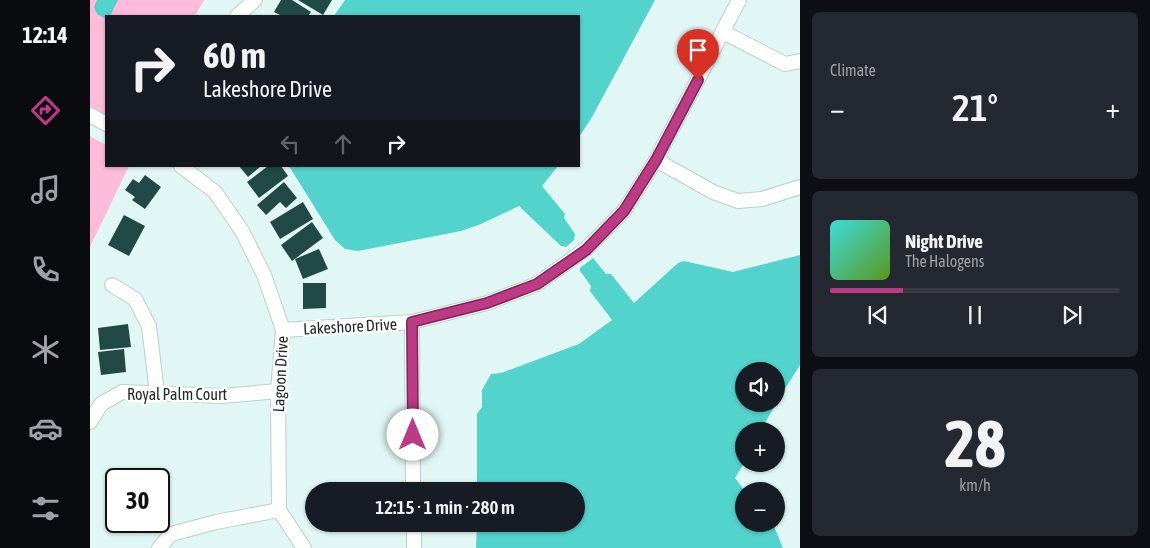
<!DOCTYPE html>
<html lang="en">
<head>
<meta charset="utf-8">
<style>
  :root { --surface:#171b24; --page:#242831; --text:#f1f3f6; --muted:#9ea1a6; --line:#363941; --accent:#bd3b85 }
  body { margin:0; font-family:"Asap Condensed",sans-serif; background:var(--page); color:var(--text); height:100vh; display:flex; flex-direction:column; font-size:19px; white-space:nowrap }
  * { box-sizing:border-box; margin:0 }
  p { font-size:16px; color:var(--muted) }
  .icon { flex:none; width:28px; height:28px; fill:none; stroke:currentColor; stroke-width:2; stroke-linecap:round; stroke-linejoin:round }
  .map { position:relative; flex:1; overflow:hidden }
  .side { display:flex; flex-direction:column; gap:12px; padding:12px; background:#0d0f14; width:350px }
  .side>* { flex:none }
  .banner { position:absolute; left:15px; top:15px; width:475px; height:152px; border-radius:0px; box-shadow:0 1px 4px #0004; background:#171b24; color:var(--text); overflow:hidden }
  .controls { position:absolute; left:645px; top:362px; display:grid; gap:10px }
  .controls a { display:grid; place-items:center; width:50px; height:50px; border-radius:50%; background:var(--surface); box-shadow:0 1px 4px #0004; font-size:25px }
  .speed { position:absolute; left:15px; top:468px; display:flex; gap:10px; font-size:25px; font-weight:700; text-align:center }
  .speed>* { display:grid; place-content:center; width:65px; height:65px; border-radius:50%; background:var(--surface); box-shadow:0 1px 4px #0004; line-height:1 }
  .speed .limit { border:2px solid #111; border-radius:8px; background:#fff; color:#111 }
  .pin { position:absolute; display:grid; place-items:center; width:42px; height:42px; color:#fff; margin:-51px -21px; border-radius:50% 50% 50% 0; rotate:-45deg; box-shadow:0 0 5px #0007 }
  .pin .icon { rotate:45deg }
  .me { position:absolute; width:55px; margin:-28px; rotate:0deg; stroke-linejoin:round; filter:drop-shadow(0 0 4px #0008) }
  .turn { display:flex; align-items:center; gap:18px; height:105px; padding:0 15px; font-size:22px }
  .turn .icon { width:65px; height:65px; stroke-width:2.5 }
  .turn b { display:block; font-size:35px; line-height:42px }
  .lanes { display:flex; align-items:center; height:48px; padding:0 15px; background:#0003; justify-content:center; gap:25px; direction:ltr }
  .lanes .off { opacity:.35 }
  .big { font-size:38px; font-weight:600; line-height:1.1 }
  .side .widget { flex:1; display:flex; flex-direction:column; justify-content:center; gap:8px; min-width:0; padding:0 18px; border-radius:8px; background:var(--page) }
  .side .dial { align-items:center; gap:0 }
  .dial b { font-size:65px; line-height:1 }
  .song { display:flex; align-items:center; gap:15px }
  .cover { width:60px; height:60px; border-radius:8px; background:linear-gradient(135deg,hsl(180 70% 55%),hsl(90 70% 35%)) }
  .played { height:5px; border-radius:2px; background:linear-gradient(90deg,var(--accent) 25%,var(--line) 25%) }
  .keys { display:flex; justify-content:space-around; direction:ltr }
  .heat { display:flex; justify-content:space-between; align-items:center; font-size:28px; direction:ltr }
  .trip { position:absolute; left:215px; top:482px; width:280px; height:50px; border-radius:25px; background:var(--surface); box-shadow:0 1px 4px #0004; font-weight:600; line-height:50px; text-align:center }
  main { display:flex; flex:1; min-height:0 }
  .tab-bar { display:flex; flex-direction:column; width:90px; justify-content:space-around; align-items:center; background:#090b0e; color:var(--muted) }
  .tab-bar .icon { width:35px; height:35px }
  .tab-bar .active { color:var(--accent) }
  .tab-bar b { font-size:22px; color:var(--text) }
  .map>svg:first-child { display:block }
  .green { fill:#febbda }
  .water { fill:#52d3cc }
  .building { fill:#214946 }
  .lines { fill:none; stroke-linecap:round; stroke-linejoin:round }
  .minor-casing { stroke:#b9d0ce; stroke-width:16 }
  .minor { stroke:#fff; stroke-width:14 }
  .route-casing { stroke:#7b2656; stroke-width:12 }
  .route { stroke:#bd3b85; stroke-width:9 }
  .labels { text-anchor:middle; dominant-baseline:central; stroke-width:5; stroke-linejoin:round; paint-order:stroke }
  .street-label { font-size:16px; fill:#202928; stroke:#fff }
</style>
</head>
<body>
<main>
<nav class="tab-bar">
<b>12:14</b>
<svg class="icon active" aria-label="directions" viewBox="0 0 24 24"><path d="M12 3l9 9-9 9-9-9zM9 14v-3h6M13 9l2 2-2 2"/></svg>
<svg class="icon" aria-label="music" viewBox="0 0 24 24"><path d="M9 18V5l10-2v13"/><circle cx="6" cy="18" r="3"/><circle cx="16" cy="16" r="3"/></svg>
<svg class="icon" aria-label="phone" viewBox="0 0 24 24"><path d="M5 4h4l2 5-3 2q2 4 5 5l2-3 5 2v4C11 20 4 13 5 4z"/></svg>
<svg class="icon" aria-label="climate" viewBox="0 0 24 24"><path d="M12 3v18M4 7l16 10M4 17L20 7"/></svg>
<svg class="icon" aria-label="car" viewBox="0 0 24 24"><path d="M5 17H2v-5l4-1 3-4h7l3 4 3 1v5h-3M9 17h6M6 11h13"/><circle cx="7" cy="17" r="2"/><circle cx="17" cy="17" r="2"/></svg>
<svg class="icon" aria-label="filters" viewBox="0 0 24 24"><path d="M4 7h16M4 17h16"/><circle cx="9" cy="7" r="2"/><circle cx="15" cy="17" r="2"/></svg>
</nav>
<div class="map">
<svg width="710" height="548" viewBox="0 0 710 548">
  <rect width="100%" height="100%" fill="#e0f7f5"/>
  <g class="green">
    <path d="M0,0H114L105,16H16V115L0,106Z"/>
    <path d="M0,136L16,145V166H39L0,247Z"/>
  </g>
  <g class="water">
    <path d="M7,0H28L20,16H16V19L7,14L4,7Z"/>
    <path d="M255,0H565L502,117L489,137V16H244Z"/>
    <path d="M199,166H468L452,186L475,214L474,218L485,234L484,240L476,247L471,246L429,206L391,224L371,231L268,251L255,249L245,240Z"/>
    <path d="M710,255V365L686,403V371H654V404H686L670,431H654V463L645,478L655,491L654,524H683L693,548H386L387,524H486V491H387V414L392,407V390L401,374L411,373L489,344L522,320L500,291L501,286L490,271V268L503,258L516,274H521L544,303L588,263L594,261L643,272Z"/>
  </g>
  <g class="building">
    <path d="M191,0H202L221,12L218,16H192L184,12Z"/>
    <path d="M208,0H242L233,15Z"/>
    <path d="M149,166H171L158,177Z"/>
    <path d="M178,166H191L198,176L169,198L157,182Z"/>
    <path d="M55,175L71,187L55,209L42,200L45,197L35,190L43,179L49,183Z"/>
    <path d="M194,182L207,198L196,208L190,202L176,215L167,205Z"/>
    <path d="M213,202L223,219L190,239L180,222Z"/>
    <path d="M34,215L55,226L39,256L18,245Z"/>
    <path d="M222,222L233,238L202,261L191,245Z"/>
    <path d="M229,249L238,269L213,279L205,259Z"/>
    <path d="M213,283H236V308L213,309Z"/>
    <path d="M38,324L41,347L10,350L8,328Z"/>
    <path d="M34,349L36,372L11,375L8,352Z"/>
  </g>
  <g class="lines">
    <defs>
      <g id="minor">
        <path d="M147,16L165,0"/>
        <path d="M633,32L695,64L710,61"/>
        <path d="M0,115L16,124"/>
        <path d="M566,160L623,192L648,201L672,199L710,187"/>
        <path d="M91,166L125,192L152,231L174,275L193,330L188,391L189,510L214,548"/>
        <path d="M22,285L45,299L59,326L67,393"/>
        <path d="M322,322L323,491"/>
        <path d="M193,330L322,322L397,303L447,284L496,249L534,211L566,160L649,0"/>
        <path d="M0,422L11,404L32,392L132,396L188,391"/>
        <path d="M324,524V548"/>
        <path d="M69,548L81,534L126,522L189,510"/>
      </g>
    </defs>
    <use href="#minor" class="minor-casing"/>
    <use href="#minor" class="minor"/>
  </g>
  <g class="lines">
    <defs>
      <path id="route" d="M323,435L322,322L397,303L447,284L496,250L534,211L566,160L608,80"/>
    </defs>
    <use href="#route" class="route-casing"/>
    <use href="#route" class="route"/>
  </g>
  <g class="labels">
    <g class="street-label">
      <text transform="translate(260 326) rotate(-3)">Lakeshore Drive</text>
      <text transform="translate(190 374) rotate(-87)">Lagoon Drive</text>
      <text x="87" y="394">Royal Palm Court</text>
    </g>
  </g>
</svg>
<div class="controls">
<a><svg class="icon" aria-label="sound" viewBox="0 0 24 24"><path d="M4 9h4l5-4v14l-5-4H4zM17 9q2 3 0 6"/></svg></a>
<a>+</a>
<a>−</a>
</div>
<div class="speed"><div class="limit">30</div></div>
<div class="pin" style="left:608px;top:80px;background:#d93025"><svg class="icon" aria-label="arrive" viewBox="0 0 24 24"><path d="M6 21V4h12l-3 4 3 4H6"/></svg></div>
<svg class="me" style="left:323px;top:435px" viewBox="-20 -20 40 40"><circle r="19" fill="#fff"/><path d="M0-13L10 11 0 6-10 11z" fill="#bd3b85"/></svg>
<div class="trip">12:15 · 1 min · 280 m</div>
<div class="banner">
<div class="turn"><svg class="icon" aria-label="right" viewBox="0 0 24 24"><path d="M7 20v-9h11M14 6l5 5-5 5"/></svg><div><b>60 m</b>Lakeshore Drive</div></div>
<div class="lanes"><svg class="icon off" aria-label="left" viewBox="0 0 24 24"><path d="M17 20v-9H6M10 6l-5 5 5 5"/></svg><svg class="icon off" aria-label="ahead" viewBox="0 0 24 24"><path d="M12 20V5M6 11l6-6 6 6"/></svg><svg class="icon" aria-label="right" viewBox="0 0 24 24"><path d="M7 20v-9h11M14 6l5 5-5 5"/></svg></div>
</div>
</div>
<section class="side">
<div class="widget"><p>Climate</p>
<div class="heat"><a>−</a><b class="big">21°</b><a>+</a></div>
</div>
<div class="widget">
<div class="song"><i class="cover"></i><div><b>Night Drive</b><p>The Halogens</p></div></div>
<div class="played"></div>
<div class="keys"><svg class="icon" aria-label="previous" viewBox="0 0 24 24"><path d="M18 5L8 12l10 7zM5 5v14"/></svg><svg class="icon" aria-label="pause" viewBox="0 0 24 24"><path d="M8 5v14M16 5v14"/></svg><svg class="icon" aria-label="next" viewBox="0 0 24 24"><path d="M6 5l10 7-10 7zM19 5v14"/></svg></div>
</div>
<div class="widget dial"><b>28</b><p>km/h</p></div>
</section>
</main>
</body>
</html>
